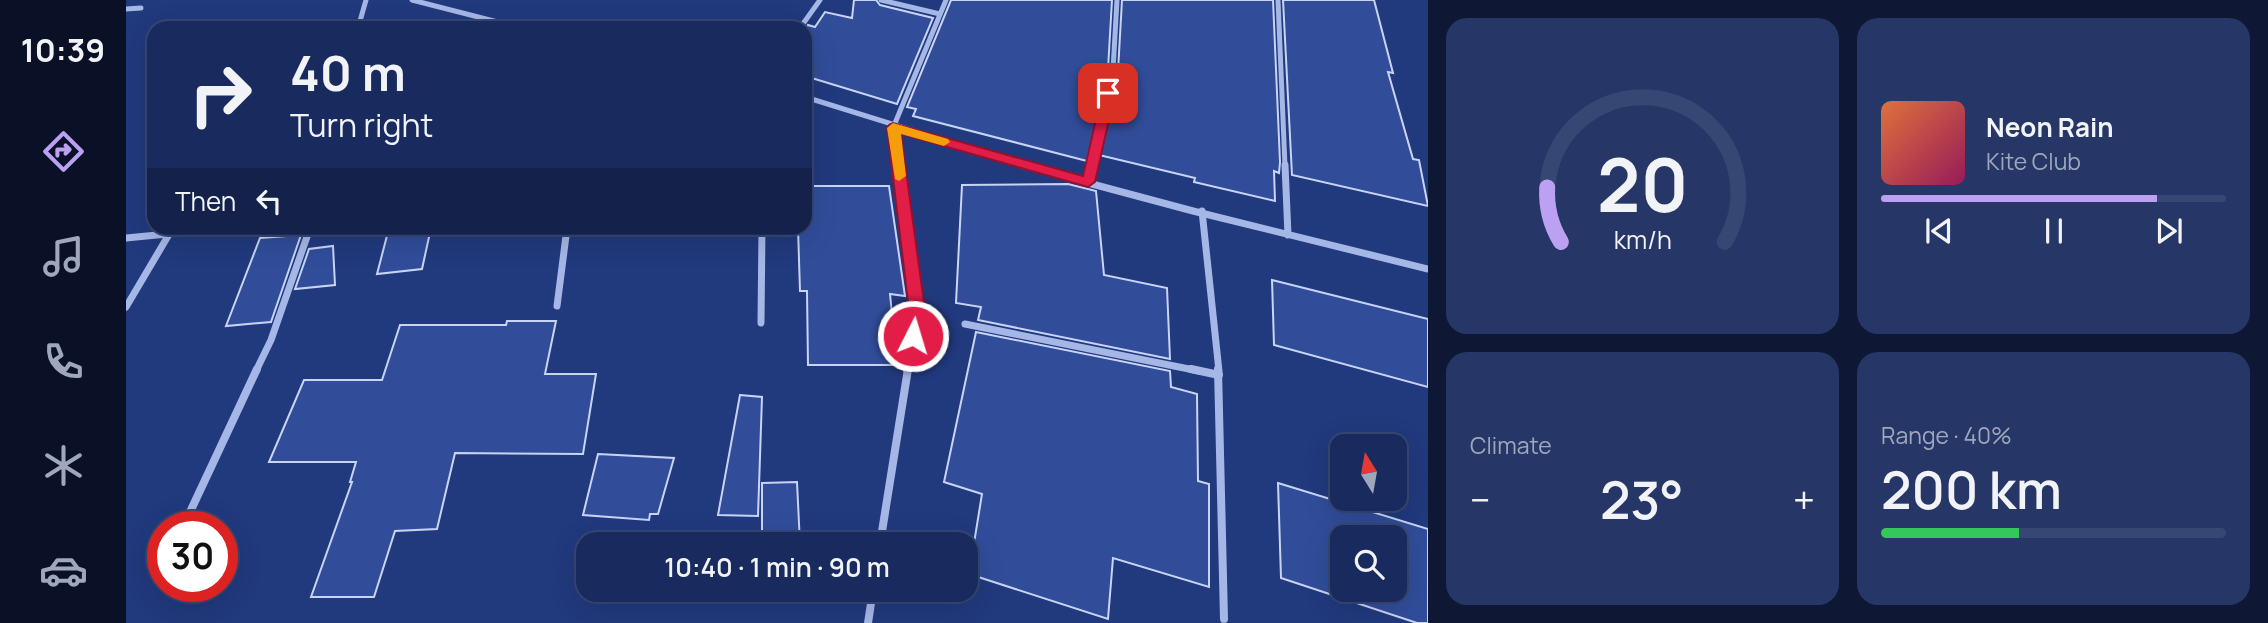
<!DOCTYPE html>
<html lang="en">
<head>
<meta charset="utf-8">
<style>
  :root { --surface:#192b5e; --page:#263767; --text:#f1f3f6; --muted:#9fa7bc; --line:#374773; --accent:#bca0f2 }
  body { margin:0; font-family:Manrope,sans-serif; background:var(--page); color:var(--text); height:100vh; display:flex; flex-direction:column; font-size:26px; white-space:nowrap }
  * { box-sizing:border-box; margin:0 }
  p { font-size:23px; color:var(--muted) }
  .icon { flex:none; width:38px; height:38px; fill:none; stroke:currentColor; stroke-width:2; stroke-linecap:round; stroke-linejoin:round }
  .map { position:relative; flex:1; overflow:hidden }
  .drawer { display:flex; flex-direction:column; gap:18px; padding:18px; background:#0e1834; width:840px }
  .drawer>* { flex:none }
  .guide { position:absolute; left:21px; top:21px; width:665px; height:214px; border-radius:21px; box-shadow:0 7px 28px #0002,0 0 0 2px var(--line); background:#192b5e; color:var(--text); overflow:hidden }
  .needle { width:46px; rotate:349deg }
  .buttons { position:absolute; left:1204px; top:434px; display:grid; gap:14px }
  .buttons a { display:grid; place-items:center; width:77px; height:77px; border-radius:14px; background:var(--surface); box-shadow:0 7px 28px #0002,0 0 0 2px var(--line); font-size:35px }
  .speed { position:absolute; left:21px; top:511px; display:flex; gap:14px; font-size:35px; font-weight:700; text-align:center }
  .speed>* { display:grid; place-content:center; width:91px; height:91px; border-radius:50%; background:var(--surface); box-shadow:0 7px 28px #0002,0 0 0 2px var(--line); line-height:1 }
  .speed .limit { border:10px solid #d22; background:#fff; color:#111 }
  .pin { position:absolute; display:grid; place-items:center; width:60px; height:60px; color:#fff; margin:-30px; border-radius:14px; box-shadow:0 4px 10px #0006 }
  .me { position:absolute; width:77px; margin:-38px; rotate:5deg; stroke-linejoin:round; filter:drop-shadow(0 0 5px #0008) }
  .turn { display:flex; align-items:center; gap:24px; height:147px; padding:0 28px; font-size:32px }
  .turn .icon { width:91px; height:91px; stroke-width:2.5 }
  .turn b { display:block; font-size:49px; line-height:60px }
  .then { display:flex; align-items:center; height:66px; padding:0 28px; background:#0003; gap:14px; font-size:26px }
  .big { font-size:52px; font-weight:600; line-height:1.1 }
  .drawer .card { flex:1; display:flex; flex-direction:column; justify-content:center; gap:10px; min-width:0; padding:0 24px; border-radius:21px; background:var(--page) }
  .drawer .dial { align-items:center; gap:0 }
  .dial svg { height:182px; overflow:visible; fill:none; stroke:var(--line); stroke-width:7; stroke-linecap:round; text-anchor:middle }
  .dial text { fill:var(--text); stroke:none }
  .song { display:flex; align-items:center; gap:21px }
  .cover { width:84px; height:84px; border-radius:10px; background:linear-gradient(135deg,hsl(20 70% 55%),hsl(330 70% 35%)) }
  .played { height:7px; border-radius:4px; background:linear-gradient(90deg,var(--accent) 80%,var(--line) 80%) }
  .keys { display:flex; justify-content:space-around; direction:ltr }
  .heat { display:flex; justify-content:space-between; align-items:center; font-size:38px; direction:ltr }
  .charge { height:10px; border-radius:5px; background:linear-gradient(90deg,#34c759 40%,var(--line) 0) }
  .drawer .tiles { flex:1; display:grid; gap:18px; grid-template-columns:repeat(2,1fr) }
  .trip { position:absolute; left:450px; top:532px; width:402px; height:70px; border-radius:21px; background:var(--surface); box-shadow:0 7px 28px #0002,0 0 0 2px var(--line); font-weight:600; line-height:70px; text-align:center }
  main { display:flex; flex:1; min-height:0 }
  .dock { display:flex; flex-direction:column; width:126px; justify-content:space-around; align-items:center; background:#0a1126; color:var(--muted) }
  .dock .icon { width:49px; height:49px }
  .dock .current { color:var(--accent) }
  .dock b { font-size:32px; color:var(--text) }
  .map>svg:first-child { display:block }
  .building { fill:#314d9a; stroke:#c8d4f5; stroke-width:2; fill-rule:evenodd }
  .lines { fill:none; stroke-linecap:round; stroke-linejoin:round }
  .minor-far2 { stroke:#a5b7e6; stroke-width:5 }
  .minor-far1 { stroke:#a5b7e6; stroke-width:7 }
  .minor { stroke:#a5b7e6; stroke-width:8 }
  .route { fill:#e11d48; stroke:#92132f; stroke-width:2 }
  .slow { fill:#f59e0b }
</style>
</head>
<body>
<main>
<nav class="dock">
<b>10:39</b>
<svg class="icon current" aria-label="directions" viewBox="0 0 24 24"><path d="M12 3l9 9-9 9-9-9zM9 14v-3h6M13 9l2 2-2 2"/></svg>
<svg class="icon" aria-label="music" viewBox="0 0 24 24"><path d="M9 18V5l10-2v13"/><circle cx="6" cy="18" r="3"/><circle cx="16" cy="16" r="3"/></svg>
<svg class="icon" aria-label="phone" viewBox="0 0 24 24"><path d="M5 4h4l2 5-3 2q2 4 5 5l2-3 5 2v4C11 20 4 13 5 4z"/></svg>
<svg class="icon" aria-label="climate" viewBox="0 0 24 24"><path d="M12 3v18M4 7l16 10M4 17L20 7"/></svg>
<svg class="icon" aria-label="car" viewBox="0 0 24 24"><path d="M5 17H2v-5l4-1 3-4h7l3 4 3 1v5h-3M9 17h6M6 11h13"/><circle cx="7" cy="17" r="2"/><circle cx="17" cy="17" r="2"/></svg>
</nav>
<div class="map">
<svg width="1302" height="623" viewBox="0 0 1302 623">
  <rect width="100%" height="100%" fill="#21397d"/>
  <g class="building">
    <path d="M728,0H750L754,5L807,18L771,104L679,76V30L682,25L689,27L699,12L726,18Z"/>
    <path d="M825,0H986L982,69L961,161L787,116L790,109L781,107Z"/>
    <path d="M996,0H1147L1154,162L1153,173L1148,171L1149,201L1068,182L1069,178L973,155L992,71Z"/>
    <path d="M1157,0H1248L1267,73L1262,72L1287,159L1293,160L1302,206L1166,175Z"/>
    <path d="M942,184L970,191L978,275L1041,288L1044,359L852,320L855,307L830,303L836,185Z"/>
    <path d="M679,186H763L779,296L764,294L771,365H682L681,291H674L672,228H679Z"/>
    <path d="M263,228H305L296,269L251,274Z"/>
    <path d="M175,235L145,322L100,326L134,238Z"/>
    <path d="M207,246L209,285L169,289L183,249Z"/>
    <path d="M1146,280L1302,319V387L1148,345Z"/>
    <path d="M381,321H430L419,374H470L457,454L329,453L311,529L269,531L248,597H185L226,482H224L230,462H143L178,380H256L274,325H380Z"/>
    <path d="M850,332L1044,371L1045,387L1071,394L1072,481L1083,484V587L987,558L982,619L843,574L856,494L818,482Z"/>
    <path d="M614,395L636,397L632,516L592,515Z"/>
    <path d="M472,454L548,458L532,514H524L523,520L457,515Z"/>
    <path d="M671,482L674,544H636V483Z"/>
    <path d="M1152,483L1302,529V623H1291L1155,578ZM1216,537H1269V590H1216Z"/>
  </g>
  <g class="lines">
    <g class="minor-far2">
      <path d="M286,0L395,28"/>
      <path d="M755,0L814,14"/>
      <path d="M1152,0L1159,166"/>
      <path d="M0,9L15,8"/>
      <path d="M232,28L240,0"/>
      <path d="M674,28L694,0"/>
      <path d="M679,97L901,166"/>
      <path d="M772,166L767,128L820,0"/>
      <path d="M965,166L987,70L991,0"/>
    </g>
    <g class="minor-far1">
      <path d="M772,165L791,310L781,371"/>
      <path d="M895,165L1067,211L1302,269"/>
      <path d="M1159,165L1162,235"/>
      <path d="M962,182L966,165"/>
      <path d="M1076,211L1093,371"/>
      <path d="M0,238L103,228"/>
      <path d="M431,306L441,228"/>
      <path d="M0,307L45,231"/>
      <path d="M635,323L636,228"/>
      <path d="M839,324L1073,371"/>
      <path d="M130,371L145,340L184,228"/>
    </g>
    <g class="minor">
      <path d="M1065,369L1093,375"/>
      <path d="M1092,369L1098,619"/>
      <path d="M57,527L131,369"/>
      <path d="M754,544L782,369"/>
      <path d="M742,623L747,590"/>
    </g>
  </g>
  <path class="route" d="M982,89L989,93L969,182L962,187L775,134L799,310L793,341H781L779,336L783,310L761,128L763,125L767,123L957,176L976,93Z"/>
  <path class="slow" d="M767,123L822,139L824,142L818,146L775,134L780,176L773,181L769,179L761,128Z"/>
</svg>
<div class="buttons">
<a><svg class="needle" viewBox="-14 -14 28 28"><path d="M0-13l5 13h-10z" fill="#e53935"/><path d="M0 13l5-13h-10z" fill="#9fa7bc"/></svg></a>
<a><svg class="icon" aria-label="search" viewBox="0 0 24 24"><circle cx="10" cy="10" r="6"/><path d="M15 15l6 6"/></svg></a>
</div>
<div class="speed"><div class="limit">30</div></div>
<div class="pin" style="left:982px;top:93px;background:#d93025"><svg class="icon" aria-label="arrive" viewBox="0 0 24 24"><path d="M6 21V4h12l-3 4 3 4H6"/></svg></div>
<svg class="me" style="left:787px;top:336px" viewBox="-20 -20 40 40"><circle r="17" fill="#e11d48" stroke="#fff" stroke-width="3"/><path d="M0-11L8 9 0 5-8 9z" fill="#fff"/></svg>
<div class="trip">10:40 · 1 min · 90 m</div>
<div class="guide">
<div class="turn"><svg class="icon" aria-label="right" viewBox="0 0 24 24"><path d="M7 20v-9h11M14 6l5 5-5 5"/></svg><div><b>40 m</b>Turn right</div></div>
<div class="then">Then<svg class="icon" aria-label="left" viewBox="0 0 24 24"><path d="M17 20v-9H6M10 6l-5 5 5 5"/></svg></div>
</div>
</div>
<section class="drawer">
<div class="tiles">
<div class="card dial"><svg viewBox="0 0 100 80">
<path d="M14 69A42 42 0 1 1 86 69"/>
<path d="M14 69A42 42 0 0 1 8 45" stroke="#bca0f2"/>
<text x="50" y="56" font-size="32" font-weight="700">20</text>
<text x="50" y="72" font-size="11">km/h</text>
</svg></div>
<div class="card">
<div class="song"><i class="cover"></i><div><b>Neon Rain</b><p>Kite Club</p></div></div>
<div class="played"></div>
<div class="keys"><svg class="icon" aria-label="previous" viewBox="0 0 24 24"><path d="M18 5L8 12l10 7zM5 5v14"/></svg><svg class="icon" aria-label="pause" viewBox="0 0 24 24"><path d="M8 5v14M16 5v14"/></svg><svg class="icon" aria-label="next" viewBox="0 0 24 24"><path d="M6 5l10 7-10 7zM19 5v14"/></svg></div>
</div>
<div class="card"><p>Climate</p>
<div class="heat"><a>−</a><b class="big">23°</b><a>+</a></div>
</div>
<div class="card"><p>Range · 40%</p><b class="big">200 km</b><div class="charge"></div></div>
</div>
</section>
</main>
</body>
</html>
